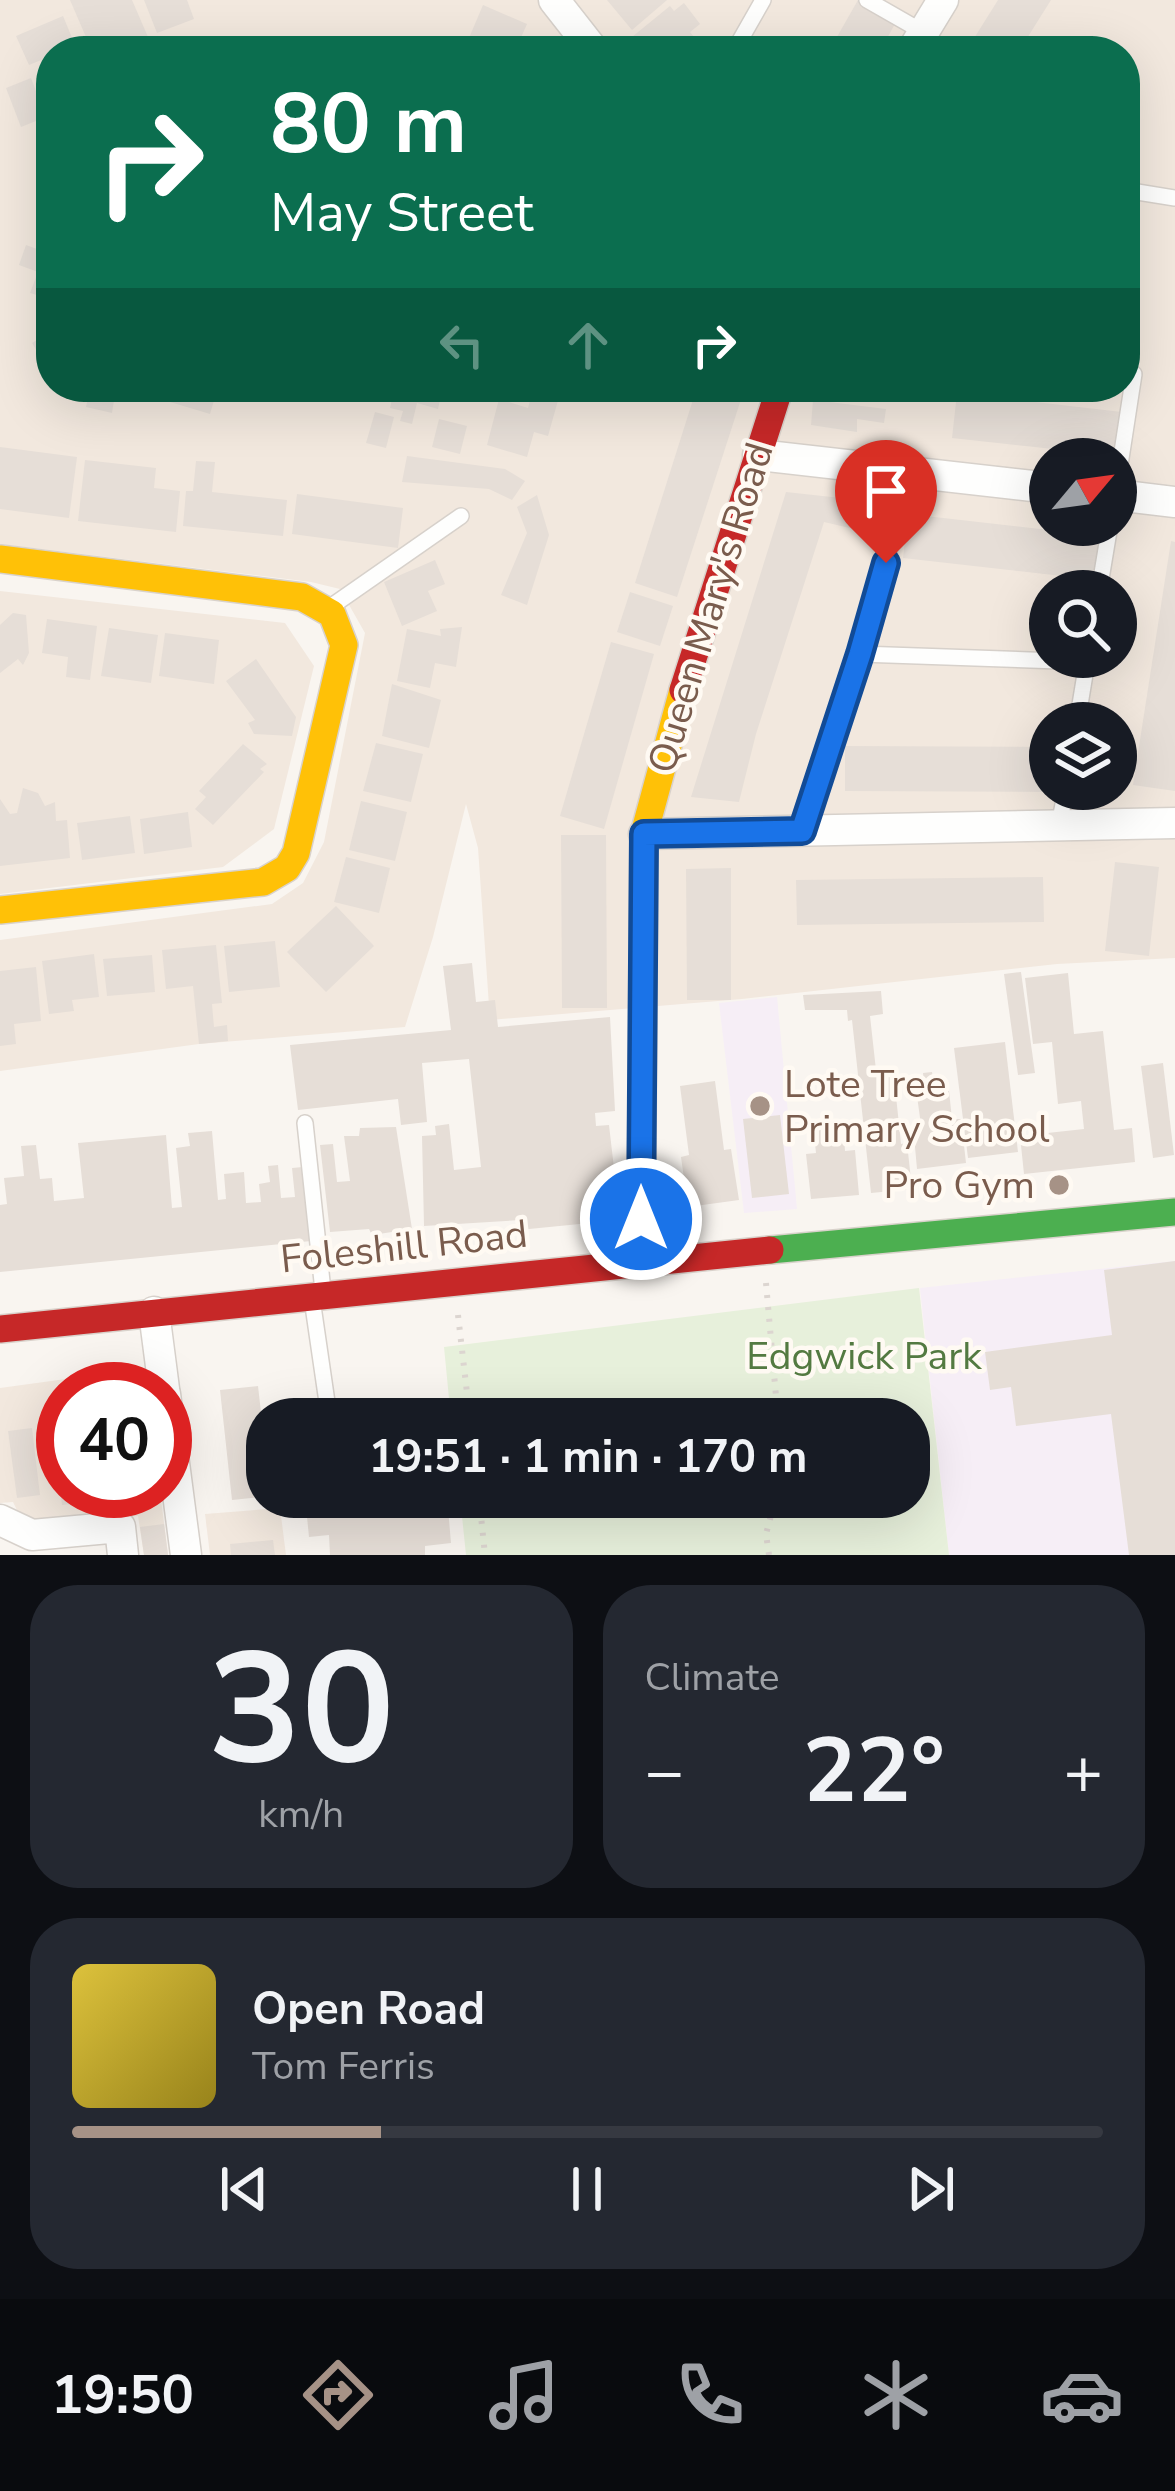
<!DOCTYPE html>
<html lang="en">
<head>
<meta charset="utf-8">
<style>
  :root { --surface:#171b24; --page:#242831; --text:#f1f3f6; --muted:#9ea1a6; --line:#363941; --accent:#a69286 }
  body { margin:0; font-family:"Nunito Sans",sans-serif; background:var(--page); color:var(--text); height:100vh; display:flex; flex-direction:column; font-size:45px; white-space:nowrap }
  * { box-sizing:border-box; margin:0 }
  p { font-size:39px; color:var(--muted) }
  .icon { flex:none; width:66px; height:66px; fill:none; stroke:currentColor; stroke-width:2; stroke-linecap:round; stroke-linejoin:round }
  .map { position:relative; height:1555px; overflow:hidden }
  .details { display:flex; flex-direction:column; gap:30px; padding:30px; background:#0d0f14; flex:1 }
  .details>* { flex:none }
  .hud { position:absolute; left:36px; top:36px; width:1104px; height:366px; border-radius:48px; box-shadow:0 12px 48px #0002; background:#0b6e4f; color:#fff; overflow:hidden }
  .needle { width:78px; rotate:61deg }
  .controls { position:absolute; left:1029px; top:438px; display:grid; gap:24px }
  .controls a { display:grid; place-items:center; width:108px; height:108px; border-radius:50%; background:var(--surface); box-shadow:0 12px 48px #0002; font-size:60px }
  .speed { position:absolute; left:36px; top:1362px; display:flex; gap:24px; font-size:60px; font-weight:700; text-align:center }
  .speed>* { display:grid; place-content:center; width:156px; height:156px; border-radius:50%; background:var(--surface); box-shadow:0 12px 48px #0002; line-height:1 }
  .speed .limit { border:18px solid #d22; background:#fff; color:#111 }
  .pin { position:absolute; display:grid; place-items:center; width:102px; height:102px; color:#fff; margin:-123px -51px; border-radius:50% 50% 50% 0; rotate:-45deg; box-shadow:0 0 12px #0007 }
  .pin .icon { rotate:45deg }
  .me { position:absolute; width:132px; margin:-66px; rotate:0deg; stroke-linejoin:round; filter:drop-shadow(0 0 9px #0008) }
  .turn { display:flex; align-items:center; gap:42px; height:252px; padding:0 36px; font-size:54px }
  .turn .icon { width:156px; height:156px; stroke-width:2.5 }
  .turn b { display:block; font-size:84px; line-height:102px }
  .lanes { display:flex; align-items:center; height:114px; padding:0 36px; background:#0003; justify-content:center; gap:60px; direction:ltr }
  .lanes .off { opacity:.35 }
  .big { font-size:90px; font-weight:700; line-height:1.1 }
  .details .widget { flex:1; display:flex; flex-direction:column; justify-content:center; gap:18px; min-width:0; padding:0 42px; border-radius:48px; background:var(--page) }
  .details .dial { align-items:center; gap:0 }
  .dial b { font-size:156px; line-height:1 }
  .song { display:flex; align-items:center; gap:36px }
  .cover { width:144px; height:144px; border-radius:18px; background:linear-gradient(135deg,hsl(50 70% 55%),hsl(50 70% 35%)) }
  .played { height:12px; border-radius:6px; background:linear-gradient(90deg,var(--accent) 30%,var(--line) 30%) }
  .keys { display:flex; justify-content:space-around; direction:ltr }
  .heat { display:flex; justify-content:space-between; align-items:center; font-size:66px; direction:ltr }
  .details .tiles { flex:1; display:grid; gap:30px; grid-template-columns:1fr 1fr }
  .widget:last-child { grid-column:span 2 }
  .trip { position:absolute; left:246px; top:1398px; width:684px; height:120px; border-radius:48px; background:var(--surface); box-shadow:0 12px 48px #0002; font-weight:700; line-height:120px; text-align:center }
  .tabs { display:flex; height:192px; justify-content:space-around; align-items:center; background:#090b0e; color:var(--muted) }
  .tabs .icon { width:84px; height:84px }
  .tabs .on { color:var(--accent) }
  .tabs b { font-size:54px; color:var(--text) }
  .map>svg:first-child { display:block }
  .residential { fill:#f2e8de; fill-rule:evenodd }
  .education { fill:#f6eef6 }
  .green { fill:#e7f0db }
  .building { fill:#e6ded7 }
  .lines { fill:none; stroke-linecap:round; stroke-linejoin:round }
  .lane-casing { stroke:#d7d1cb; stroke-width:18 }
  .street-casing { stroke:#d7d1cb; stroke-width:33 }
  .fast-casing { stroke:#d9d2cb; stroke-width:30 }
  .slow-casing { stroke:#d9d2cb; stroke-width:30 }
  .jam-casing { stroke:#d9d2cb; stroke-width:30 }
  .path { stroke:#dcd5d0; stroke-width:6; stroke-dasharray:3 9; stroke-linecap:butt }
  .lane { stroke:#fefefd; stroke-width:15 }
  .street { stroke:#fefefd; stroke-width:30 }
  .fast { stroke:#4caf50; stroke-width:27 }
  .slow { stroke:#ffc107; stroke-width:27 }
  .jam { stroke:#c62828; stroke-width:27 }
  .route-casing { stroke:#114b97; stroke-width:30 }
  .route { stroke:#1a73e8; stroke-width:21 }
  .poi-dot { fill:#a69286; stroke:#fffaf3; stroke-width:4.5 }
  .labels { text-anchor:middle; dominant-baseline:central; stroke-width:9; stroke-linejoin:round; paint-order:stroke }
  .street-label { font-size:39px; fill:#7a5c4d; stroke:#fffaf3 }
  .poi-label { font-size:39px; fill:#7a5c4d; stroke:#fffaf3; text-anchor:start }
  .park-label { font-size:39px; fill:#537a41; stroke:#fffaf3 }
</style>
</head>
<body>
<div class="map">
<svg width="1175" height="1555" viewBox="0 0 1175 1555">
  <rect width="100%" height="100%" fill="#f9f5f0"/>
  <g class="residential">
    <path d="M0,0H1175V958L1057,964L742,999L490,1020L478,848L466,804L433,937L405,1027L199,1044L0,1071V940L272,904L303,883L324,842L365,633L340,589L311,582L0,544ZM51,51H1125V387H51ZM1050,459H1116V525H1050ZM1050,591H1116V657H1050ZM1050,723H1116V789H1050Z"/>
    <path d="M0,591L285,623L314,666L274,829L223,867L0,894Z"/>
    <path d="M146,1368L148,1389H63V1491H160L168,1555H144L138,1516L34,1524L20,1516L13,1502L0,1503V1388Z"/>
    <path d="M280,1508L286,1555H210L205,1514Z"/>
  </g>
  <g class="education">
    <path d="M777,997L797,1209L744,1213L719,1003Z"/>
    <path d="M1175,1261V1555H949L920,1288Z"/>
  </g>
  <path class="green" d="M919,1288L949,1555H466L460,1497H909V1419H451L444,1347Z"/>
  <g class="building">
    <path d="M70,0H132L148,37L116,51H103L99,40L89,44Z"/>
    <path d="M144,0H187L194,19L157,33Z"/>
    <path d="M607,0H667L632,30Z"/>
    <path d="M858,0L896,22L880,51H829Z"/>
    <path d="M998,0H1051L1019,51H966Z"/>
    <path d="M684,3L700,24L690,32L705,51H643L632,37L670,6L674,11Z"/>
    <path d="M483,5L527,24L515,51H479L466,45Z"/>
    <path d="M63,16L75,45L51,51V56L29,65L16,36Z"/>
    <path d="M31,78L39,99L46,96L51,115L21,127L6,88Z"/>
    <path d="M26,245L51,254V312L36,306L40,296L30,293L38,272L19,265Z"/>
    <path d="M51,331V375L32,343Z"/>
    <path d="M90,387L116,388L112,413L86,407Z"/>
    <path d="M164,387H218L210,414L160,399Z"/>
    <path d="M395,387H443L438,409L417,403L412,424L400,421L403,411L390,408Z"/>
    <path d="M697,387H745L677,597L635,583Z"/>
    <path d="M533,390L559,397L548,436L534,432L527,457L487,445L499,399L528,408Z"/>
    <path d="M957,393L1122,412L1118,456L952,438Z"/>
    <path d="M813,400L886,409L884,423L857,419V432L811,425Z"/>
    <path d="M375,412L394,417L386,448L366,443Z"/>
    <path d="M439,419L467,426L460,454L432,447Z"/>
    <path d="M0,447L77,457L69,518L0,509Z"/>
    <path d="M407,456L505,469L525,481L512,500L489,489L402,482Z"/>
    <path d="M85,460L156,468L154,488L180,491L176,532L78,521Z"/>
    <path d="M196,461L215,462L212,492L287,500L283,536L183,526L186,491H193Z"/>
    <path d="M786,492L859,500L854,529L824,522L756,734L739,802L691,797Z"/>
    <path d="M297,494L403,508L398,548L292,534Z"/>
    <path d="M537,495L549,535L527,605L501,595L527,533L517,507Z"/>
    <path d="M908,514L1102,536L1097,580L903,558Z"/>
    <path d="M1171,541L1175,542V791L1133,785Z"/>
    <path d="M435,560L445,584L428,591L437,611L402,626L384,582Z"/>
    <path d="M630,592L673,606L660,646L617,632Z"/>
    <path d="M13,613L26,615L29,653L23,665L18,659L0,673V625Z"/>
    <path d="M47,619L97,626L90,680L66,677L68,657L42,653Z"/>
    <path d="M462,627L456,667L435,663L430,688L397,681L407,629L441,636L440,629Z"/>
    <path d="M109,628L158,635L151,683L101,676Z"/>
    <path d="M165,633L219,640L214,684L159,676Z"/>
    <path d="M611,642L654,654L604,829L560,816Z"/>
    <path d="M256,659L296,717L292,736L254,734L248,723L255,720L226,681Z"/>
    <path d="M392,684L441,700L429,748L382,736Z"/>
    <path d="M376,743L423,754L411,802L363,791Z"/>
    <path d="M243,744L267,764L260,769L264,772L213,825L195,809L206,797L199,791Z"/>
    <path d="M845,746L1050,747V792L845,791Z"/>
    <path d="M23,788L38,793L45,806L55,802L56,821L67,820L70,858L0,866V799L10,814L17,813Z"/>
    <path d="M361,801L407,812L395,861L349,850Z"/>
    <path d="M188,812L192,847L144,854L140,819Z"/>
    <path d="M130,816L135,853L82,860L77,823Z"/>
    <path d="M561,835H606L607,1008H562Z"/>
    <path d="M346,857L390,868L379,913L334,902Z"/>
    <path d="M1115,862L1159,867L1149,956L1105,951Z"/>
    <path d="M731,868V1000H687L686,869Z"/>
    <path d="M1043,877L1044,922L797,925L796,880Z"/>
    <path d="M336,906L374,946L326,992L287,952Z"/>
    <path d="M275,941L280,987L229,992L224,946Z"/>
    <path d="M216,945L222,1003L212,1004L214,1027L227,1025L228,1041L199,1044L193,986L166,989L162,950Z"/>
    <path d="M94,954L99,997L72,1000L74,1011L49,1014L42,961Z"/>
    <path d="M152,955L155,992L107,996L103,959Z"/>
    <path d="M472,963L476,1002L495,1000L498,1027L610,1017L615,1111L595,1113L596,1126L609,1125L620,1220L519,1230L520,1220L424,1226L422,1136L436,1135L435,1126L449,1124L454,1170L481,1167L469,1059L422,1063L427,1122L401,1125L398,1099L298,1110L290,1045L451,1030L443,966Z"/>
    <path d="M36,967L41,1021L14,1024L16,1044L0,1046V971Z"/>
    <path d="M1021,972L1035,1073L1018,1075L1004,974Z"/>
    <path d="M1068,973L1074,1034L1103,1031L1114,1130L1132,1128L1135,1162L1024,1174L1020,1136L1084,1129L1081,1101L1058,1104L1052,1042L1033,1044L1025,978Z"/>
    <path d="M881,991L883,1014L870,1016L876,1070L893,1067L901,1144L907,1143L912,1189L871,1193L852,1020L848,1021L847,1010H805L803,995Z"/>
    <path d="M1005,1042L1018,1152L968,1158L954,1048Z"/>
    <path d="M1163,1063L1174,1155L1153,1158L1141,1066Z"/>
    <path d="M932,1072L935,1092L949,1091L952,1119H961L966,1163L917,1169L913,1125H921L917,1096L925,1095L923,1073Z"/>
    <path d="M715,1081L724,1150L731,1149L739,1200L688,1207L681,1157L689,1155L680,1086Z"/>
    <path d="M780,1115L789,1194L752,1198L743,1119Z"/>
    <path d="M843,1122L845,1151L855,1150L859,1195L811,1199L806,1154L816,1153L813,1125Z"/>
    <path d="M396,1127L412,1229L372,1235L369,1229L330,1232L320,1145L333,1144L337,1182L350,1181L344,1136H359L360,1128Z"/>
    <path d="M212,1131L218,1200L226,1199L224,1174L244,1172L246,1203L261,1202L259,1184L270,1182L268,1166L278,1165L281,1198L295,1197L292,1168L303,1167L311,1241L0,1272V1205L7,1204L4,1178L24,1176L21,1146L36,1145L40,1179L52,1178L54,1201L84,1198L78,1143L166,1135L172,1208L182,1207L176,1148L190,1146L188,1133Z"/>
    <path d="M1175,1261V1555H1129L1111,1414L1016,1426L1011,1387L990,1390L985,1352L1112,1335L1104,1270Z"/>
    <path d="M258,1386L266,1457L257,1458L261,1497L232,1500L220,1390Z"/>
    <path d="M32,1428L40,1495L17,1498L8,1431Z"/>
    <path d="M63,1473V1491H143V1497L62,1505L58,1474Z"/>
    <path d="M305,1497H447L451,1543L425,1546V1555H330L329,1535L309,1537Z"/>
    <path d="M675,1497H730L731,1503L676,1509Z"/>
    <path d="M164,1524L168,1555H144L140,1527Z"/>
    <path d="M273,1540L275,1555H231L230,1544Z"/>
  </g>
  <g class="lines">
    <defs>
      <g id="lane">
        <path d="M867,0L923,32"/>
        <path d="M734,51L763,0"/>
        <path d="M1125,190L1175,198"/>
        <path d="M1116,491L1134,374"/>
        <path d="M1099,591L1110,525"/>
        <path d="M329,608L461,516"/>
        <path d="M860,654L1087,662L1077,723"/>
        <path d="M1059,825L1066,789"/>
        <path d="M802,831L860,654L911,472"/>
        <path d="M305,1123L323,1291"/>
        <path d="M312,1299L328,1409L335,1419"/>
        <path d="M381,1419L437,1416"/>
      </g>
      <g id="street">
        <path d="M554,0L594,51"/>
        <path d="M912,51L943,0"/>
        <path d="M758,455L1050,488"/>
        <path d="M1116,495L1175,502"/>
        <path d="M644,834L1175,823"/>
        <path d="M154,1312L164,1389"/>
        <path d="M165,1394L186,1555"/>
        <path d="M0,1520L32,1535L120,1527L123,1555"/>
      </g>
      <path id="fast" d="M770,1250L1175,1212"/>
      <g id="slow">
        <path d="M0,559L302,597L332,614L344,645L296,853L287,868L263,882L0,910"/>
        <path d="M641,1262L644,834L683,690"/>
      </g>
      <g id="jam">
        <path d="M683,690L780,387"/>
        <path d="M0,1329L770,1250"/>
      </g>
    </defs>
    <use href="#lane" class="lane-casing"/>
    <use href="#street" class="street-casing"/>
    <use href="#fast" class="fast-casing"/>
    <use href="#slow" class="slow-casing"/>
    <use href="#jam" class="jam-casing"/>
    <g class="path">
      <path d="M766,1283L778,1419"/>
      <path d="M458,1315L470,1419"/>
      <path d="M479,1497L485,1555"/>
      <path d="M769,1555L766,1534L776,1497"/>
    </g>
    <use href="#lane" class="lane"/>
    <use href="#street" class="street"/>
    <use href="#fast" class="fast"/>
    <use href="#slow" class="slow"/>
    <use href="#jam" class="jam"/>
  </g>
  <g class="lines">
    <defs>
      <path id="route" d="M641,1219L644,834L802,831L860,654L886,563"/>
    </defs>
    <use href="#route" class="route-casing"/>
    <use href="#route" class="route"/>
  </g>
  <g class="poi-dot">
    <circle cx="760" cy="1106" r="12"/>
    <circle cx="1059" cy="1185" r="12"/>
  </g>
  <g class="labels">
    <g class="street-label">
      <text transform="translate(711 608) rotate(-73)">Queen Mary's Road</text>
      <text transform="translate(404 1247) rotate(-6)">Foleshill Road</text>
    </g>
    <g class="poi-label">
      <text x="784" y="1084">Lote Tree<tspan x="784" dy="45">Primary School</tspan></text>
      <text x="1035" y="1185" text-anchor="end">Pro Gym</text>
    </g>
    <g class="park-label">
      <text x="864" y="1356">Edgwick Park</text>
    </g>
  </g>
</svg>
<div class="controls">
<a><svg class="needle" viewBox="-14 -14 28 28"><path d="M0-13l5 13h-10z" fill="#e53935"/><path d="M0 13l5-13h-10z" fill="#9ea1a6"/></svg></a>
<a><svg class="icon" aria-label="search" viewBox="0 0 24 24"><circle cx="10" cy="10" r="6"/><path d="M15 15l6 6"/></svg></a>
<a><svg class="icon" aria-label="layers" viewBox="0 0 24 24"><path d="M12 4l9 5-9 5-9-5zM3 14l9 5 9-5"/></svg></a>
</div>
<div class="speed"><div class="limit">40</div></div>
<div class="pin" style="left:886px;top:563px;background:#d93025"><svg class="icon" aria-label="arrive" viewBox="0 0 24 24"><path d="M6 21V4h12l-3 4 3 4H6"/></svg></div>
<svg class="me" style="left:641px;top:1219px" viewBox="-20 -20 40 40"><circle r="17" fill="#1a73e8" stroke="#fff" stroke-width="3"/><path d="M0-11L8 9 0 5-8 9z" fill="#fff"/></svg>
<div class="trip">19:51 · 1 min · 170 m</div>
<div class="hud">
<div class="turn"><svg class="icon" aria-label="right" viewBox="0 0 24 24"><path d="M7 20v-9h11M14 6l5 5-5 5"/></svg><div><b>80 m</b>May Street</div></div>
<div class="lanes"><svg class="icon off" aria-label="left" viewBox="0 0 24 24"><path d="M17 20v-9H6M10 6l-5 5 5 5"/></svg><svg class="icon off" aria-label="ahead" viewBox="0 0 24 24"><path d="M12 20V5M6 11l6-6 6 6"/></svg><svg class="icon" aria-label="right" viewBox="0 0 24 24"><path d="M7 20v-9h11M14 6l5 5-5 5"/></svg></div>
</div>
</div>
<section class="details">
<div class="tiles">
<div class="widget dial"><b>30</b><p>km/h</p></div>
<div class="widget"><p>Climate</p>
<div class="heat"><a>−</a><b class="big">22°</b><a>+</a></div>
</div>
<div class="widget">
<div class="song"><i class="cover"></i><div><b>Open Road</b><p>Tom Ferris</p></div></div>
<div class="played"></div>
<div class="keys"><svg class="icon" aria-label="previous" viewBox="0 0 24 24"><path d="M18 5L8 12l10 7zM5 5v14"/></svg><svg class="icon" aria-label="pause" viewBox="0 0 24 24"><path d="M8 5v14M16 5v14"/></svg><svg class="icon" aria-label="next" viewBox="0 0 24 24"><path d="M6 5l10 7-10 7zM19 5v14"/></svg></div>
</div>
</div>
</section>
<nav class="tabs">
<b>19:50</b>
<svg class="icon on" aria-label="directions" viewBox="0 0 24 24"><path d="M12 3l9 9-9 9-9-9zM9 14v-3h6M13 9l2 2-2 2"/></svg>
<svg class="icon" aria-label="music" viewBox="0 0 24 24"><path d="M9 18V5l10-2v13"/><circle cx="6" cy="18" r="3"/><circle cx="16" cy="16" r="3"/></svg>
<svg class="icon" aria-label="phone" viewBox="0 0 24 24"><path d="M5 4h4l2 5-3 2q2 4 5 5l2-3 5 2v4C11 20 4 13 5 4z"/></svg>
<svg class="icon" aria-label="climate" viewBox="0 0 24 24"><path d="M12 3v18M4 7l16 10M4 17L20 7"/></svg>
<svg class="icon" aria-label="car" viewBox="0 0 24 24"><path d="M5 17H2v-5l4-1 3-4h7l3 4 3 1v5h-3M9 17h6M6 11h13"/><circle cx="7" cy="17" r="2"/><circle cx="17" cy="17" r="2"/></svg>
</nav>
</body>
</html>
